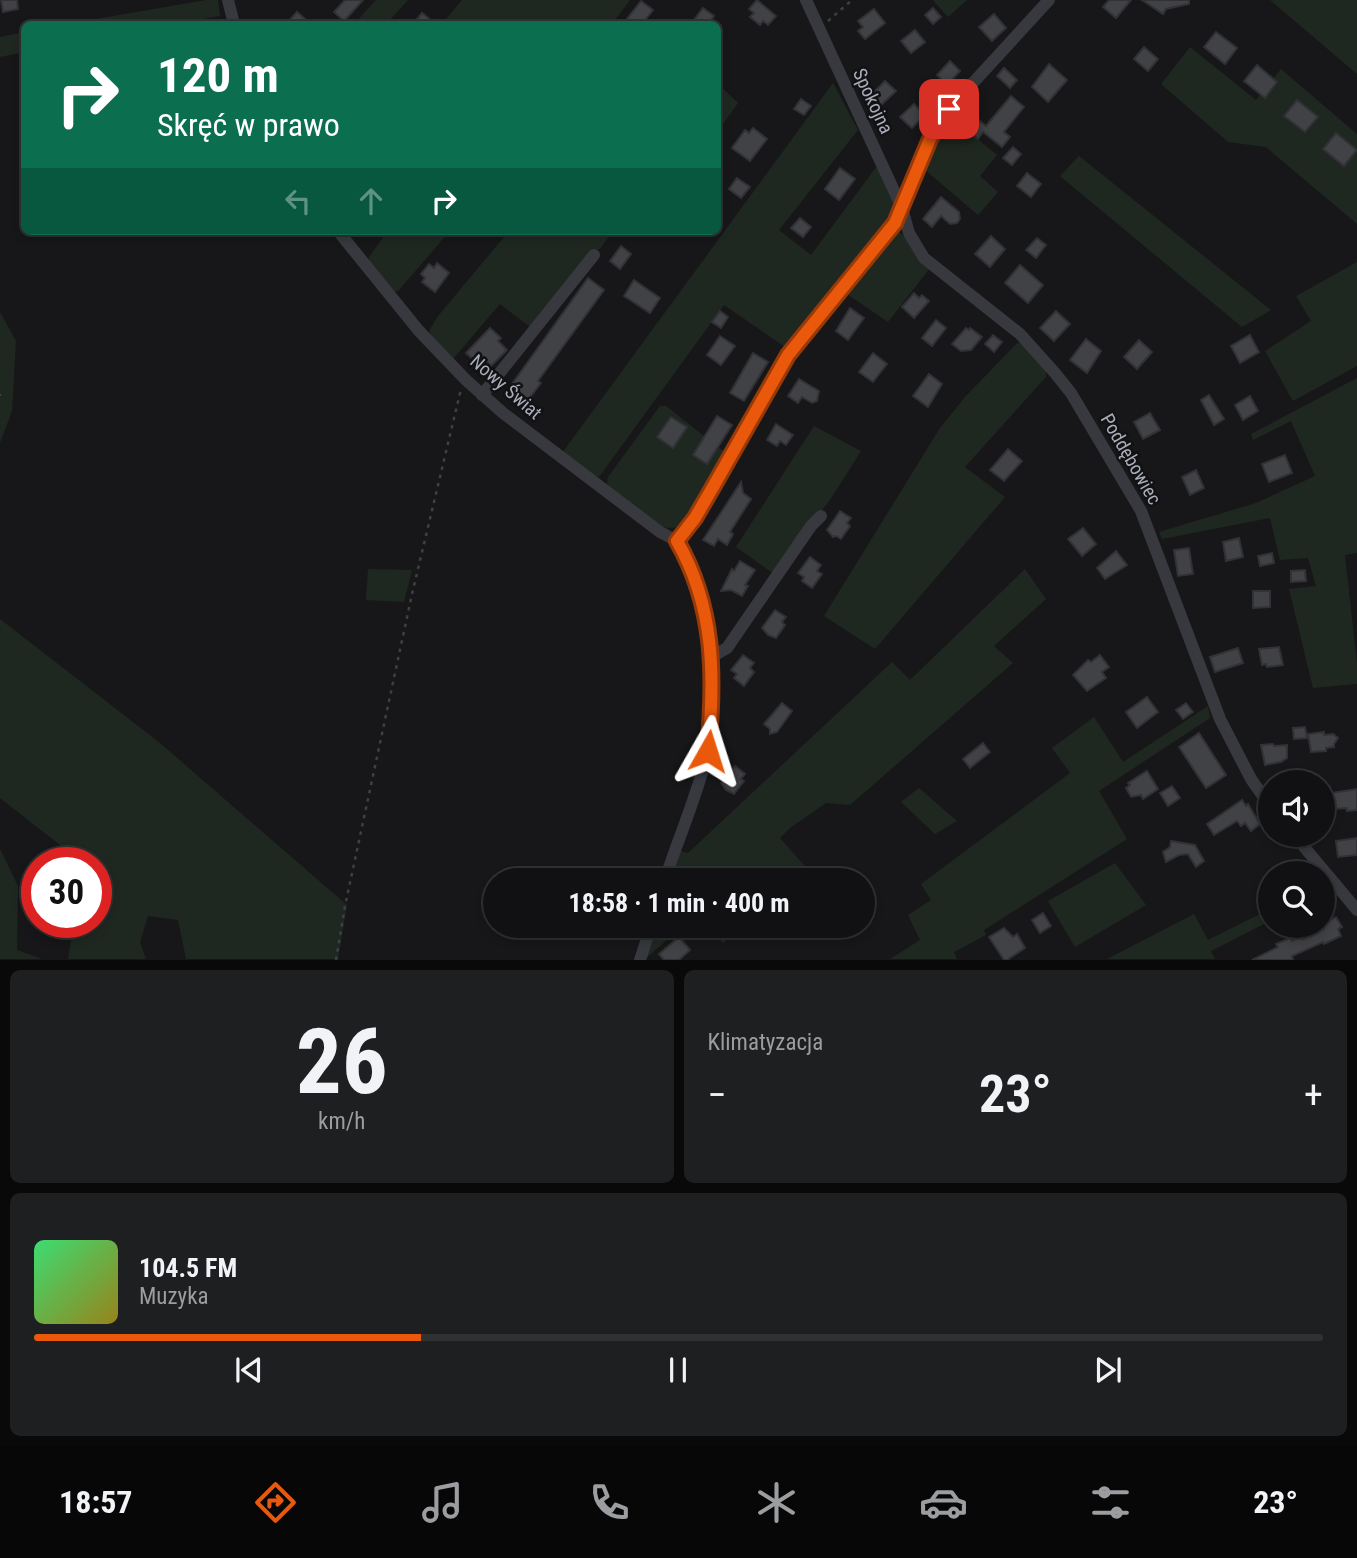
<!DOCTYPE html>
<html lang="pl">
<head>
<meta charset="utf-8">
<style>
  :root { --surface:#111113; --page:#1e1f21; --text:#f1f3f6; --muted:#9c9da0; --line:#303133; --accent:#ea580c }
  body { margin:0; font-family:"Roboto Condensed",sans-serif; background:var(--page); color:var(--text); height:100vh; display:flex; flex-direction:column; font-size:26px; white-space:nowrap }
  * { box-sizing:border-box; margin:0 }
  p { font-size:23px; color:var(--muted) }
  .icon { flex:none; width:38px; height:38px; fill:none; stroke:currentColor; stroke-width:2; stroke-linecap:round; stroke-linejoin:round }
  .map { position:relative; height:960px; overflow:hidden }
  .panel { display:flex; flex-direction:column; gap:10px; padding:10px; background:#09090a; flex:1 }
  .panel>* { flex:none }
  .top-card { position:absolute; left:21px; top:21px; width:700px; height:214px; border-radius:10px; box-shadow:0 4px 10px #0003,0 0 0 2px var(--line); background:#0b6e4f; color:#fff; overflow:hidden }
  .buttons { position:absolute; left:1258px; top:770px; display:grid; gap:14px }
  .buttons a { display:grid; place-items:center; width:77px; height:77px; border-radius:50%; background:var(--surface); box-shadow:0 4px 10px #0003,0 0 0 2px var(--line); font-size:35px }
  .speed { position:absolute; left:21px; top:847px; display:flex; gap:14px; font-size:35px; font-weight:700; text-align:center }
  .speed>* { display:grid; place-content:center; width:91px; height:91px; border-radius:50%; background:var(--surface); box-shadow:0 4px 10px #0003,0 0 0 2px var(--line); line-height:1 }
  .speed .limit { border:10px solid #d22; background:#fff; color:#111 }
  .pin { position:absolute; display:grid; place-items:center; width:60px; height:60px; color:#fff; margin:-30px; border-radius:14px; box-shadow:0 4px 10px #0006 }
  .me { position:absolute; width:77px; margin:-38px; rotate:6deg; stroke-linejoin:round; filter:drop-shadow(0 0 5px #0008) }
  .turn { display:flex; align-items:center; gap:24px; height:147px; padding:0 21px; font-size:32px }
  .turn .icon { width:91px; height:91px; stroke-width:2.5 }
  .turn b { display:block; font-size:49px; line-height:60px }
  .lanes { display:flex; align-items:center; height:66px; padding:0 21px; background:#0003; justify-content:center; gap:35px; direction:ltr }
  .lanes .off { opacity:.35 }
  .big { font-size:52px; font-weight:700; line-height:1.1 }
  .panel .widget { flex:1; display:flex; flex-direction:column; justify-content:center; gap:10px; min-width:0; padding:0 24px; border-radius:10px; background:var(--page) }
  .panel .dial { align-items:center; gap:0 }
  .dial b { font-size:91px; line-height:1 }
  .song { display:flex; align-items:center; gap:21px }
  .cover { width:84px; height:84px; border-radius:10px; background:linear-gradient(135deg,hsl(140 70% 55%),hsl(50 70% 35%)) }
  .played { height:7px; border-radius:4px; background:linear-gradient(90deg,var(--accent) 30%,var(--line) 30%) }
  .keys { display:flex; justify-content:space-around; direction:ltr }
  .heat { display:flex; justify-content:space-between; align-items:center; font-size:38px; direction:ltr }
  .panel .tiles { flex:1; display:grid; gap:10px; grid-template-columns:1fr 1fr }
  .widget:last-child { grid-column:span 2 }
  .trip { position:absolute; left:483px; top:868px; width:392px; height:70px; border-radius:35px; background:var(--surface); box-shadow:0 4px 10px #0003,0 0 0 2px var(--line); font-weight:700; line-height:70px; text-align:center }
  .tabs { display:flex; height:112px; justify-content:space-around; align-items:center; background:#070708; color:var(--muted) }
  .tabs .icon { width:49px; height:49px }
  .tabs .active { color:var(--accent) }
  .tabs b { font-size:32px; color:var(--text) }
  .map>svg:first-child { display:block }
  .green { fill:#1f2820 }
  .building { fill:#414246; stroke:#313136; stroke-width:2 }
  .lines { fill:none; stroke-linecap:round; stroke-linejoin:round }
  .path { stroke:#3e4046; stroke-width:2.5; stroke-dasharray:3.5 5; stroke-linecap:butt }
  .minor { stroke:#38393f; stroke-width:12 }
  .route-casing { stroke:#983908; stroke-width:18 }
  .route { stroke:#ea580c; stroke-width:12 }
  .labels { text-anchor:middle; dominant-baseline:central; stroke-width:5; stroke-linejoin:round; paint-order:stroke }
  .street-label { font-size:19px; fill:#a9aeba; stroke:#121214 }
</style>
</head>
<body>
<div class="map">
<svg width="1357" height="960" viewBox="0 0 1357 960">
  <rect width="100%" height="100%" fill="#171719"/>
  <g class="green">
    <path d="M206,0H218L220,16L175,24H67Z"/>
    <path d="M376,0H408L386,24H354Z"/>
    <path d="M462,0H630L612,24H442Z"/>
    <path d="M933,0H967L948,17Z"/>
    <path d="M1270,0H1357V74Z"/>
    <path d="M24,32V52L0,57V37Z"/>
    <path d="M1190,47L1256,100L1281,69L1357,134V224L1266,147L1228,142L1161,84Z"/>
    <path d="M833,83L858,130L779,230L811,255L877,166L894,203V216L788,349L724,305L599,477L595,476L562,453Z"/>
    <path d="M718,84L738,103L718,131Z"/>
    <path d="M953,119L997,155L980,176L998,192L978,215L924,169L935,145Z"/>
    <path d="M1079,156L1271,310L1242,327L1060,176Z"/>
    <path d="M388,231H450L398,291L393,292L369,262V257Z"/>
    <path d="M509,231H613L600,249L592,250L530,327L500,304L453,359L430,334V329L438,316Z"/>
    <path d="M899,232L909,241L930,268L888,322L844,292L892,235Z"/>
    <path d="M1357,262V366L1293,401L1265,351L1311,321L1296,296Z"/>
    <path d="M0,312L16,341L12,411L0,443Z"/>
    <path d="M1017,343H1024L1046,369V377L965,467L1005,497L875,649L824,616L940,428L965,397Z"/>
    <path d="M1357,378V553L1345,555L1357,663V684L1313,688L1289,589L1316,586L1308,558L1280,560L1270,518L1162,539L1159,532L1256,503L1315,476L1291,421L1253,440L1251,434Z"/>
    <path d="M660,406H666L727,454C717,472 699,515 682,525C675,529 668,528 660,527L609,488L607,483L608,477Z"/>
    <path d="M814,426L861,451L832,497L774,574L736,547Z"/>
    <path d="M368,569L412,570L404,602L366,600Z"/>
    <path d="M1025,569L1046,599L994,646L1013,663L850,805L826,803L790,828L780,838L811,873L802,880H671L681,851L688,853L892,662L910,680Z"/>
    <path d="M0,619L160,743L347,905L338,959H186L178,920L148,916L140,942L146,959H68L74,922H96V863H83L0,798Z"/>
    <path d="M1208,706L1210,718L1099,791L1127,839L984,930L986,935L954,952L957,959H890L920,940L908,915L931,900L921,884L1070,773L1052,748L1094,717L1123,762Z"/>
    <path d="M919,788L957,821L935,834L901,802Z"/>
    <path d="M0,849L18,886L17,950L42,959H0Z"/>
    <path d="M1115,863L1146,905L1075,947L1048,901Z"/>
    <path d="M1270,909V921L1211,951L1215,959H1107L1194,914L1208,940Z"/>
    <path d="M655,926H683L645,959Z"/>
    <path d="M708,926H745L723,943Z"/>
  </g>
  <g class="building">
    <path d="M1,0H17L18,9L3,12Z"/>
    <path d="M345,0H363L344,21L334,12Z"/>
    <path d="M757,0L776,16L768,25L763,21L760,25L750,17L754,13L749,9Z"/>
    <path d="M1109,0H1131L1116,18L1103,7Z"/>
    <path d="M1142,0H1189V4L1166,9L1163,14Z"/>
    <path d="M641,1L653,10L642,24H623Z"/>
    <path d="M703,8L714,16L708,24H691Z"/>
    <path d="M933,8L941,17L933,24L925,15Z"/>
    <path d="M874,9L885,23L865,39L858,31L863,27L858,21Z"/>
    <path d="M297,12L311,24H286Z"/>
    <path d="M422,13L436,24H413Z"/>
    <path d="M994,14L1006,28L992,41L979,27Z"/>
    <path d="M915,30L925,42L911,53L901,41Z"/>
    <path d="M1216,32L1237,48L1225,64L1204,47Z"/>
    <path d="M1144,47L1158,59L1148,71L1134,59Z"/>
    <path d="M950,61L960,71L947,85L937,75Z"/>
    <path d="M1049,64L1067,80L1048,102L1032,87Z"/>
    <path d="M1257,65L1277,82L1265,98L1244,81Z"/>
    <path d="M1004,68L1017,80L1010,88L997,76Z"/>
    <path d="M885,81L896,91L879,107L869,97Z"/>
    <path d="M1011,96L1024,107L1004,132L1010,137L1002,147L983,132L978,139L964,128L974,116L986,126Z"/>
    <path d="M801,99L811,106L804,115L794,109Z"/>
    <path d="M1297,100L1318,117L1305,132L1284,116Z"/>
    <path d="M914,104L925,115L912,128L900,117Z"/>
    <path d="M753,128L767,139L750,161L732,148L745,130L749,133Z"/>
    <path d="M1336,133L1357,150L1344,166L1323,149Z"/>
    <path d="M1013,147L1021,154L1012,165L1003,158Z"/>
    <path d="M840,168L855,179L839,200L825,189Z"/>
    <path d="M1027,173L1041,184L1031,197L1017,186Z"/>
    <path d="M737,178L750,187L741,198L729,189Z"/>
    <path d="M941,197L959,212L960,219L957,223L950,224L941,216L932,227L923,219Z"/>
    <path d="M800,218L811,227L803,237L791,228Z"/>
    <path d="M991,236L1005,249L990,267L975,254Z"/>
    <path d="M1037,238L1046,245L1036,258L1026,250Z"/>
    <path d="M621,246L631,254L620,269L610,261Z"/>
    <path d="M437,263L449,273L435,292L422,282L425,278L421,274L429,264L434,268Z"/>
    <path d="M1020,265L1043,285L1028,303L1005,283Z"/>
    <path d="M588,278L604,290L538,381L541,383L525,404L507,391Z"/>
    <path d="M634,280L660,298L650,313L624,296Z"/>
    <path d="M914,293L919,298L922,295L929,301L914,318L902,307Z"/>
    <path d="M850,308L864,318L848,340L836,331Z"/>
    <path d="M720,311L728,317L721,328L712,322Z"/>
    <path d="M1056,311L1070,324L1054,341L1040,328Z"/>
    <path d="M936,320L946,328L932,346L922,338Z"/>
    <path d="M490,328L501,338L498,341L507,350L491,366L482,357L477,363L466,353Z"/>
    <path d="M966,328L969,330L970,328L982,337L971,350L961,351L952,344Z"/>
    <path d="M993,335L1002,342L994,352L985,344Z"/>
    <path d="M1250,335L1259,352L1240,363L1231,346Z"/>
    <path d="M720,336L735,346L721,365L707,355Z"/>
    <path d="M1086,339L1101,351L1087,373L1070,360Z"/>
    <path d="M1139,340L1152,352L1137,369L1124,357Z"/>
    <path d="M753,353L768,362L744,401L730,393Z"/>
    <path d="M873,353L887,364L873,382L859,372Z"/>
    <path d="M929,374L942,384L928,407L913,396Z"/>
    <path d="M799,379L819,391L817,401L812,403L802,397L798,403L788,396Z"/>
    <path d="M1209,395L1224,419L1214,425L1201,400Z"/>
    <path d="M1250,396L1258,411L1243,420L1235,405Z"/>
    <path d="M1150,413L1160,430L1143,439L1134,422Z"/>
    <path d="M717,416L732,425L707,464L693,455Z"/>
    <path d="M671,417L687,427L673,448L657,437Z"/>
    <path d="M776,424L793,435L786,445L780,441L777,446L767,440Z"/>
    <path d="M1008,449L1022,461L1004,481L990,470Z"/>
    <path d="M1285,455L1292,473L1269,482L1262,464Z"/>
    <path d="M1196,470L1204,488L1190,495L1182,477Z"/>
    <path d="M741,482L743,493L751,499L730,532L733,534L727,545L718,539L714,546L703,540Z"/>
    <path d="M840,511L851,518L847,523L850,526L841,539L836,536L833,537L827,530Z"/>
    <path d="M1083,528L1096,544L1082,556L1068,539Z"/>
    <path d="M1239,538L1243,557L1226,561L1223,542Z"/>
    <path d="M1189,548L1193,574L1178,576L1174,550Z"/>
    <path d="M1116,551L1127,565L1105,579L1097,568Z"/>
    <path d="M1272,553L1274,563L1260,566L1258,556Z"/>
    <path d="M810,557L821,565L817,571L822,574L812,588L802,581L804,577L798,573Z"/>
    <path d="M740,561L755,570L745,585L748,586L742,596L731,590L721,591L732,569L734,571Z"/>
    <path d="M1305,570L1306,581L1291,582V571Z"/>
    <path d="M1253,591H1270V607L1253,608Z"/>
    <path d="M775,610L786,617L782,622L785,625L776,638L768,635L762,628Z"/>
    <path d="M1279,647L1283,665L1267,667L1266,664L1262,665L1259,649Z"/>
    <path d="M1238,648L1243,663L1215,672L1210,657Z"/>
    <path d="M743,655L754,663L750,668L754,672L744,686L734,678L737,674L731,670Z"/>
    <path d="M1100,655L1109,667L1102,672L1106,678L1087,691L1073,675L1088,660L1091,662Z"/>
    <path d="M1147,697L1158,712L1137,728L1126,712Z"/>
    <path d="M782,703L792,711L777,732L770,734V729L764,724Z"/>
    <path d="M1186,703L1193,712L1183,719L1176,710Z"/>
    <path d="M1305,727L1307,738L1294,739L1293,728Z"/>
    <path d="M1324,732V735L1333,734L1338,738L1334,744V747L1326,748V751L1311,752L1308,734Z"/>
    <path d="M1199,733L1226,775L1206,788L1179,747Z"/>
    <path d="M983,743L990,752L970,768L963,759Z"/>
    <path d="M1273,744L1274,746L1287,745V758L1281,762L1265,765L1261,745Z"/>
    <path d="M735,766L745,774L741,779L744,781L734,794L726,790L721,783Z"/>
    <path d="M1147,771L1158,789L1143,799L1141,795L1131,797L1126,788L1130,785L1128,783Z"/>
    <path d="M1172,786L1180,798L1168,806L1160,793Z"/>
    <path d="M1357,789V810L1347,811V808L1334,809L1331,793Z"/>
    <path d="M1242,800L1246,806L1248,804L1260,824L1251,831L1245,823L1241,826L1237,821L1214,835L1207,824Z"/>
    <path d="M1357,838V855L1338,857L1336,841Z"/>
    <path d="M1171,841L1195,845L1204,861L1196,867L1188,854L1179,855L1166,862L1163,852L1170,847Z"/>
    <path d="M1043,913L1051,926L1040,933L1032,920Z"/>
    <path d="M1336,917L1342,927L1338,929L1341,936L1330,941L1324,944L1323,942L1292,956L1293,960H1252L1278,947L1276,944L1290,938L1292,941L1302,936L1303,939L1324,929L1323,923Z"/>
    <path d="M1004,928L1013,937L1017,934L1025,948L1007,960H1004L989,937Z"/>
    <path d="M679,937L690,950L679,960H664L659,954Z"/>
  </g>
  <g class="lines">
    <g class="path">
      <path d="M828,21L852,0"/>
      <path d="M0,394V396"/>
      <path d="M336,960L345,906L412,594L461,389"/>
    </g>
    <g class="minor">
      <path d="M228,0L234,24"/>
      <path d="M806,0L902,208L909,233L924,258L1020,334L1055,373L1071,393L1141,511L1220,719L1251,779L1270,806"/>
      <path d="M338,231L419,331L466,380L503,413L660,532L677,541"/>
      <path d="M482,395L594,255"/>
      <path d="M677,541L695,518L713,487L788,355L896,223L930,139L949,109L1049,0"/>
      <path d="M713,656L727,648L811,526L821,516"/>
      <path d="M1294,835L1357,910"/>
      <path d="M665,880C678,838 697,797 707,754C712,737 712,718 712,700C713,642 706,592 677,541"/>
      <path d="M640,960L651,926"/>
    </g>
  </g>
  <g class="lines">
    <defs>
      <path id="route" d="M708,751C715,677 715,607 677,541L695,518L713,487L788,355L895,223L930,139L949,109"/>
    </defs>
    <use href="#route" class="route-casing"/>
    <use href="#route" class="route"/>
  </g>
  <g class="labels">
    <g class="street-label">
      <text transform="translate(873 101) rotate(65)">Spokojna</text>
      <text transform="translate(506 387) rotate(41)">Nowy Świat</text>
      <text transform="translate(1131 459) rotate(60)">Poddębowiec</text>
    </g>
  </g>
</svg>
<div class="buttons">
<a><svg class="icon" aria-label="sound" viewBox="0 0 24 24"><path d="M4 9h4l5-4v14l-5-4H4zM17 9q2 3 0 6"/></svg></a>
<a><svg class="icon" aria-label="search" viewBox="0 0 24 24"><circle cx="10" cy="10" r="6"/><path d="M15 15l6 6"/></svg></a>
</div>
<div class="speed"><div class="limit">30</div></div>
<div class="pin" style="left:949px;top:109px;background:#d93025"><svg class="icon" aria-label="arrive" viewBox="0 0 24 24"><path d="M6 21V4h12l-3 4 3 4H6"/></svg></div>
<svg class="me" style="left:708px;top:751px" viewBox="-20 -20 40 40"><path d="M0-17L14 15 0 8-14 15z" fill="#ea580c" stroke="#fff" stroke-width="4"/></svg>
<div class="trip">18:58 · 1 min · 400 m</div>
<div class="top-card">
<div class="turn"><svg class="icon" aria-label="right" viewBox="0 0 24 24"><path d="M7 20v-9h11M14 6l5 5-5 5"/></svg><div><b>120 m</b>Skręć w prawo</div></div>
<div class="lanes"><svg class="icon off" aria-label="left" viewBox="0 0 24 24"><path d="M17 20v-9H6M10 6l-5 5 5 5"/></svg><svg class="icon off" aria-label="ahead" viewBox="0 0 24 24"><path d="M12 20V5M6 11l6-6 6 6"/></svg><svg class="icon" aria-label="right" viewBox="0 0 24 24"><path d="M7 20v-9h11M14 6l5 5-5 5"/></svg></div>
</div>
</div>
<section class="panel">
<div class="tiles">
<div class="widget dial"><b>26</b><p>km/h</p></div>
<div class="widget"><p>Klimatyzacja</p>
<div class="heat"><a>−</a><b class="big">23°</b><a>+</a></div>
</div>
<div class="widget">
<div class="song"><i class="cover"></i><div><b>104.5 FM</b><p>Muzyka</p></div></div>
<div class="played"></div>
<div class="keys"><svg class="icon" aria-label="previous" viewBox="0 0 24 24"><path d="M18 5L8 12l10 7zM5 5v14"/></svg><svg class="icon" aria-label="pause" viewBox="0 0 24 24"><path d="M8 5v14M16 5v14"/></svg><svg class="icon" aria-label="next" viewBox="0 0 24 24"><path d="M6 5l10 7-10 7zM19 5v14"/></svg></div>
</div>
</div>
</section>
<nav class="tabs">
<b>18:57</b>
<svg class="icon active" aria-label="directions" viewBox="0 0 24 24"><path d="M12 3l9 9-9 9-9-9zM9 14v-3h6M13 9l2 2-2 2"/></svg>
<svg class="icon" aria-label="music" viewBox="0 0 24 24"><path d="M9 18V5l10-2v13"/><circle cx="6" cy="18" r="3"/><circle cx="16" cy="16" r="3"/></svg>
<svg class="icon" aria-label="phone" viewBox="0 0 24 24"><path d="M5 4h4l2 5-3 2q2 4 5 5l2-3 5 2v4C11 20 4 13 5 4z"/></svg>
<svg class="icon" aria-label="climate" viewBox="0 0 24 24"><path d="M12 3v18M4 7l16 10M4 17L20 7"/></svg>
<svg class="icon" aria-label="car" viewBox="0 0 24 24"><path d="M5 17H2v-5l4-1 3-4h7l3 4 3 1v5h-3M9 17h6M6 11h13"/><circle cx="7" cy="17" r="2"/><circle cx="17" cy="17" r="2"/></svg>
<svg class="icon" aria-label="filters" viewBox="0 0 24 24"><path d="M4 7h16M4 17h16"/><circle cx="9" cy="7" r="2"/><circle cx="15" cy="17" r="2"/></svg>
<b>23°</b>
</nav>
</body>
</html>
